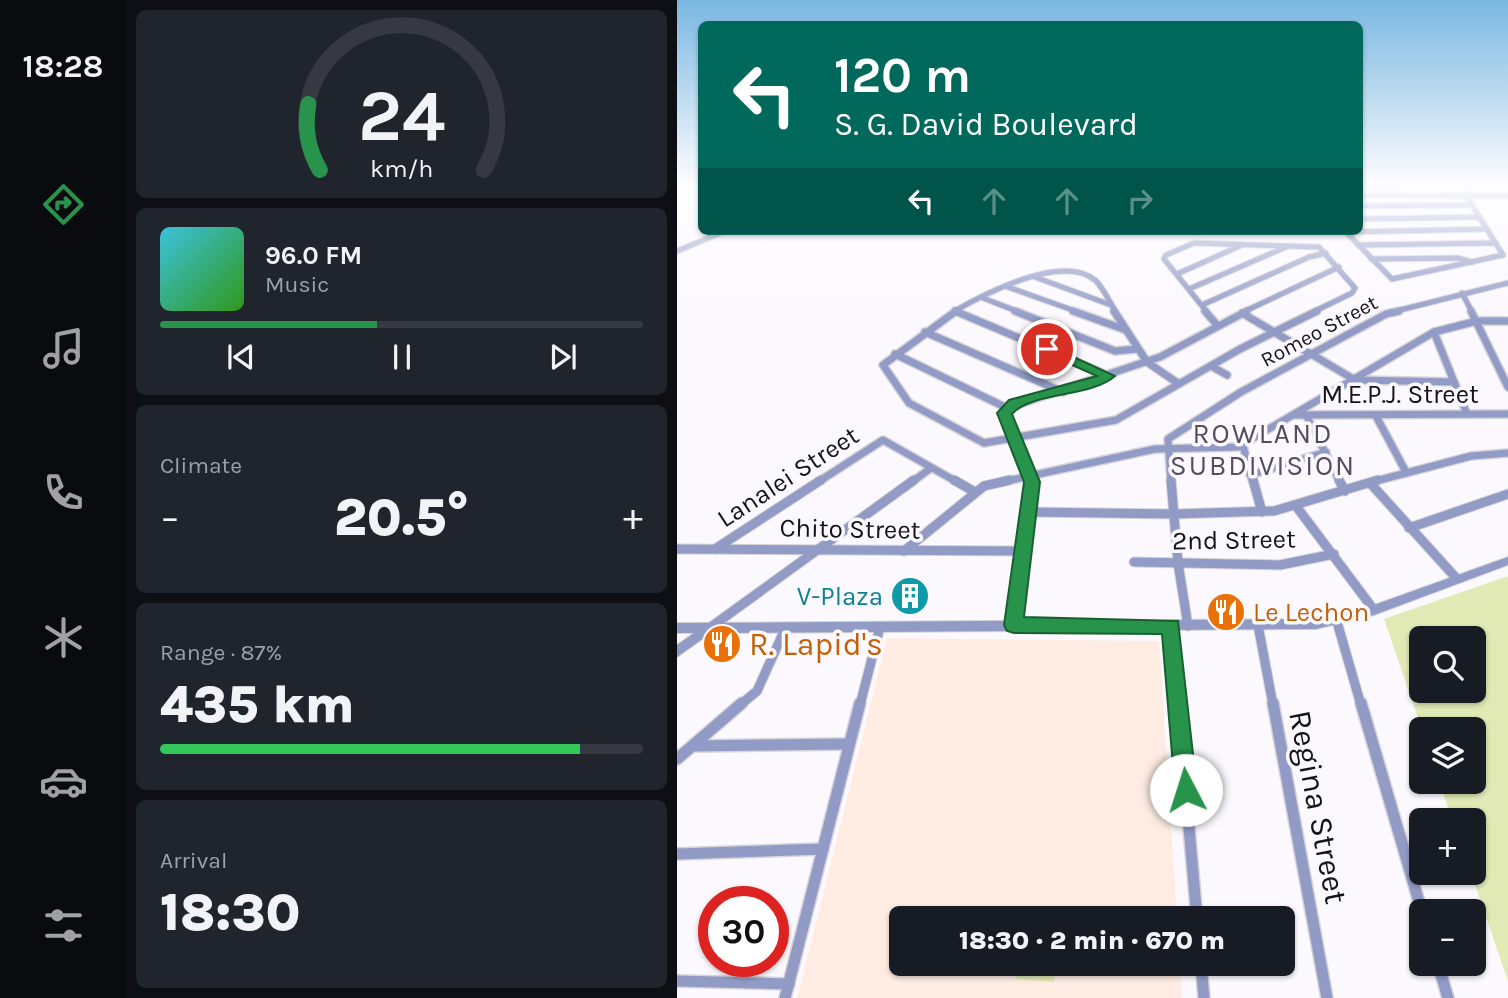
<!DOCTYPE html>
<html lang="en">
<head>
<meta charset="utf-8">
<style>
  :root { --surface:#171b24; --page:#20242c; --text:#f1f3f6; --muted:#9ea1a6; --line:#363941; --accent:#27934b }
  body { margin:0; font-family:Karla,sans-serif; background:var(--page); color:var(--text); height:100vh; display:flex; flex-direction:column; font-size:26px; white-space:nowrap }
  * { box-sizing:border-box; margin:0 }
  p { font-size:23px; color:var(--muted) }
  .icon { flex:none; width:38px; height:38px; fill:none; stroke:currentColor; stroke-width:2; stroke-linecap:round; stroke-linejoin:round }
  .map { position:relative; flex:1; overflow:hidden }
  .sheet { display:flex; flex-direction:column; gap:10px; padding:10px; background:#0d0f14; width:551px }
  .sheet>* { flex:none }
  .top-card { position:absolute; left:21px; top:21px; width:665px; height:214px; border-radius:10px; box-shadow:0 2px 5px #0004; background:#00695c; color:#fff; overflow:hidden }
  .tools { position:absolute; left:732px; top:626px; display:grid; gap:14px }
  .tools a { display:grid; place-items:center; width:77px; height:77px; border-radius:10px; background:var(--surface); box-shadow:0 2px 5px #0004; font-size:35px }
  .speed { position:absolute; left:21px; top:886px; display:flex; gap:14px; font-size:35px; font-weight:700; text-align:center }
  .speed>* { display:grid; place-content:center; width:91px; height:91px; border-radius:50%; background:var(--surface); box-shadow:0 2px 5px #0004; line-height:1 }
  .speed .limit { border:10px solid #d22; background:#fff; color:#111 }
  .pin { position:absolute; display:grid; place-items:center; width:60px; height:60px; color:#fff; margin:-30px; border:4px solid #fff; border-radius:50%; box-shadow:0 2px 7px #0007 }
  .me { position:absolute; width:77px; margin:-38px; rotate:355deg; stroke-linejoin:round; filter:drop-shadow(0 0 5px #0008) }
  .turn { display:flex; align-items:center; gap:24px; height:147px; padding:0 21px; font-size:32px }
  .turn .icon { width:91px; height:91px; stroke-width:2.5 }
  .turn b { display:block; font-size:49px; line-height:60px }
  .lanes { display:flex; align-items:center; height:66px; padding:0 21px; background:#0003; justify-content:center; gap:35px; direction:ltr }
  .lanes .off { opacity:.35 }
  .big { font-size:52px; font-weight:800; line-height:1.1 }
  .sheet .widget { flex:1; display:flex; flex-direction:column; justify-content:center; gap:10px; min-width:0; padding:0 24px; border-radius:10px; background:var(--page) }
  .sheet .dial { align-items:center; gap:0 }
  .dial svg { height:182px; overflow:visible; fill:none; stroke:var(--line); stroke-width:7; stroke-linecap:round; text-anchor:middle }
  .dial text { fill:var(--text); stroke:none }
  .song { display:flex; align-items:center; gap:21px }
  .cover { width:84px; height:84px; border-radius:10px; background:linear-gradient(135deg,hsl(190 70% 55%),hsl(110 70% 35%)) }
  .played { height:7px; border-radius:4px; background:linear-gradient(90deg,var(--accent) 45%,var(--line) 45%) }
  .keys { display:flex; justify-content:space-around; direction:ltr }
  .heat { display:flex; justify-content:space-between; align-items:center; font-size:38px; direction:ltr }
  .charge { height:10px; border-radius:5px; background:linear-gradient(90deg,#34c759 87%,var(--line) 0) }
  .trip { position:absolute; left:212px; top:906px; width:406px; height:70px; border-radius:10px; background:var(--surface); box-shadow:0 2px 5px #0004; font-weight:800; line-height:70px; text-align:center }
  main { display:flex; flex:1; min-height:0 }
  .dock { display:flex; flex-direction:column; width:126px; justify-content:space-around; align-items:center; background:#090b0e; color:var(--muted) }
  .dock .icon { width:49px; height:49px }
  .dock .on { color:var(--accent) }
  .dock b { font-size:32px; color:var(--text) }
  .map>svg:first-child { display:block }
  .education { fill:#feece2 }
  .green { fill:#e1e9b5; fill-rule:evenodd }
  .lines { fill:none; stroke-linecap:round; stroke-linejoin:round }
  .minor-far3-casing { stroke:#d6d4d9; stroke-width:7 }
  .minor-far2-casing { stroke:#d6d4d9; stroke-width:10 }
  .minor-far1-casing { stroke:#d6d4d9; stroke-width:11 }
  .minor-casing { stroke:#d6d4d9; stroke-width:14 }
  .tertiary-casing { stroke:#d6d4d9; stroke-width:2 }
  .minor-far3 { stroke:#919bc6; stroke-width:5 }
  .minor-far2 { stroke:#919bc6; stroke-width:7 }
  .minor-far1 { stroke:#919bc6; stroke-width:9 }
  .minor { stroke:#919bc6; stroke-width:11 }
  .tertiary { fill:#919bc6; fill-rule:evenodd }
  .route { fill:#27934b; stroke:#196031; stroke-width:2 }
  .labels { text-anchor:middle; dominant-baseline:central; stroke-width:7; stroke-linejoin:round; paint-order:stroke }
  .far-street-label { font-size:21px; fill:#161219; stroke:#fbf9fe }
  .street-label { font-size:26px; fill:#161219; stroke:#fbf9fe }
  .culture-label { font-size:26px; fill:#0d838f; stroke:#fbf9fe; text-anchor:end }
  .food-label { font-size:26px; fill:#c56008; stroke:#fbf9fe; text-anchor:start }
  .neighbourhood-label { font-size:28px; letter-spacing:2px; fill:#564c5e; stroke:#fbf9fe }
  .near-food-label { font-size:32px; fill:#c56008; stroke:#fbf9fe; text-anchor:start }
  .near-street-label { font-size:32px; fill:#161219; stroke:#fbf9fe }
</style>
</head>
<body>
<main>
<nav class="dock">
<b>18:28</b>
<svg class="icon on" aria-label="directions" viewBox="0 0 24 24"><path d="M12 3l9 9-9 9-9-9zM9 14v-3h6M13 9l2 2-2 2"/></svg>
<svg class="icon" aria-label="music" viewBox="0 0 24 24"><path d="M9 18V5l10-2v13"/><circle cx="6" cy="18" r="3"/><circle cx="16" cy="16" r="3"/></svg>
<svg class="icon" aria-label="phone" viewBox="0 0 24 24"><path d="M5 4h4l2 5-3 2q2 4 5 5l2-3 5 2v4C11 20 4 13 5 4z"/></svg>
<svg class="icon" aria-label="climate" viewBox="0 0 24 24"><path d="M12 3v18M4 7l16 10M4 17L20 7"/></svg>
<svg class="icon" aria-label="car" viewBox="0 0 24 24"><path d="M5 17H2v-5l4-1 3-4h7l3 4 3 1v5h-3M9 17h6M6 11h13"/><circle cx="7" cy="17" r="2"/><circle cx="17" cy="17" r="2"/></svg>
<svg class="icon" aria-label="filters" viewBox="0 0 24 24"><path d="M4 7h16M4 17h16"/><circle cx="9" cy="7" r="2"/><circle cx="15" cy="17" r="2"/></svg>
</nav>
<section class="sheet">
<div class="widget dial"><svg viewBox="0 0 100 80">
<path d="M14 69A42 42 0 1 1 86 69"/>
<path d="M14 69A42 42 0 0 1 9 40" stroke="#27934b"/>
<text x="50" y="56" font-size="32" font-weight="700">24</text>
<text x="50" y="72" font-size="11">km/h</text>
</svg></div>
<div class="widget">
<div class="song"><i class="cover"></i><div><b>96.0 FM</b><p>Music</p></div></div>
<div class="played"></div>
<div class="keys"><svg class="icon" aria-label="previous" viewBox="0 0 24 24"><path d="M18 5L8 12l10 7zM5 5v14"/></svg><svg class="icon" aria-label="pause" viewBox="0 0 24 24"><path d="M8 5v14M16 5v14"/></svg><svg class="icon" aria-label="next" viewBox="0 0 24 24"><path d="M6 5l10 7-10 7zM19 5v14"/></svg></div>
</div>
<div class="widget"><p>Climate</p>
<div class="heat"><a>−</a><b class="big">20.5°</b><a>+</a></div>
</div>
<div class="widget"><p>Range · 87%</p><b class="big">435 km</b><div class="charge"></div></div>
<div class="widget"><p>Arrival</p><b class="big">18:30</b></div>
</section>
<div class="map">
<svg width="831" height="998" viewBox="0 0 831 998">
  <rect width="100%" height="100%" fill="#fbf9fe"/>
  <path class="education" d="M210,638L482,641L500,919H224V964H503L505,998H120Z"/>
  <g class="green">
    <path d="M831,576V981L794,873H796V821H776L762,782H796V730H745L707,619ZM744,639H796V691H744Z"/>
    <path d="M340,964H378L377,982L338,979Z"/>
  </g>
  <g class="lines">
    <defs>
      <g id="minor-far3">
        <path d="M682,184L801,183"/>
        <path d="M682,195L831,196"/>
        <path d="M682,206L795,205"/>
        <path d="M682,219L803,217"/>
        <path d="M498,231H517"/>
        <path d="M592,231H633"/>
        <path d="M668,231L715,279L826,255L788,194"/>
        <path d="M669,232L810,229"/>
        <path d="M681,245L819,243"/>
        <path d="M0,251L48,231"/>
        <path d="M694,259L781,258L795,262"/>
        <path d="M500,274L565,245"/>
        <path d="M358,277L434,305"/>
        <path d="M328,286L401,312"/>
        <path d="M512,289L609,247"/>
        <path d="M785,293L795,312"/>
        <path d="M306,298L342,312"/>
        <path d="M525,305L632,257L649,253"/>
        <path d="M278,311L281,312"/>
        <path d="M276,312C307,294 385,253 418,280C426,287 433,303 439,312"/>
        <path d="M530,312L487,259L489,255L517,243L642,247L678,288L675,293L636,312"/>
        <path d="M566,312L662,267"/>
        <path d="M715,312L831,283"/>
      </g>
      <g id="minor-far2">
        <path d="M278,311L432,376"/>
        <path d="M279,311L206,365L232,403L307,443L439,420L563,349L640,311"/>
        <path d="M338,311L438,351L460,349"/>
        <path d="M396,311L449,330"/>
        <path d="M437,311L470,362L502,384"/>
        <path d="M528,311L540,325"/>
        <path d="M794,311L831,387"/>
        <path d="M565,313L678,380L777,382"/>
        <path d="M248,332L386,392"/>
        <path d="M757,332L790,414"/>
        <path d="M218,354L330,408"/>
        <path d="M534,366L550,375"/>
        <path d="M330,408L483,357L570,311"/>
        <path d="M330,408L327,413L355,482"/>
        <path d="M617,415L831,414"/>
        <path d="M629,415L663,482"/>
        <path d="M699,416L729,472"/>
        <path d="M566,446L576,482"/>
        <path d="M573,475L649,452"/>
        <path d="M141,482L206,440L280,482"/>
        <path d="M235,482L254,468"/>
        <path d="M325,482L478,449L561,447L757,332L800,321H831"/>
        <path d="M494,482L491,439L564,392L709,314L722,311"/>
        <path d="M695,482L794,456L831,453"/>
      </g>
      <g id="minor-far1">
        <path d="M277,480L298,492"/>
        <path d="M494,480L501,563L511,626"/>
        <path d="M576,480L585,512"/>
        <path d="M662,480L668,491"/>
        <path d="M694,484L780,579"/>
        <path d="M619,506L697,610"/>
        <path d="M352,512L497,514L597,511L701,480"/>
        <path d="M732,528L831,494"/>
        <path d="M0,549L346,551"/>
        <path d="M38,549L144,480"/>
        <path d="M227,551L307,486L333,480"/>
        <path d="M457,562L603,565L657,554"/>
        <path d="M660,622L684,705"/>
        <path d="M337,625L354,480"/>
        <path d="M581,625L596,705"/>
        <path d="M494,626L501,705"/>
        <path d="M34,627L237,480"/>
        <path d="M63,705L80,691L109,627"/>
        <path d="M183,705L203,627"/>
      </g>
      <g id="minor">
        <path d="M501,703L520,919"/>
        <path d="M596,703L650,998"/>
        <path d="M684,703L745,912"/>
        <path d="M17,746L171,744"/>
        <path d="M0,759L65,703"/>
        <path d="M0,854L146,849"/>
        <path d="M524,964L527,998"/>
        <path d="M761,964L771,998"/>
        <path d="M0,981L112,984"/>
        <path d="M108,998L183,703"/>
      </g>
      <path id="tertiary" d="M831,557V565L697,615L639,629L34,633L0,657V645L17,633H0V623L639,619L697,605Z"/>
    </defs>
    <use href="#minor-far3" class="minor-far3-casing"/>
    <use href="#minor-far2" class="minor-far2-casing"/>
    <use href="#minor-far1" class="minor-far1-casing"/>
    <use href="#minor" class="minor-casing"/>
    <use href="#tertiary" class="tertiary-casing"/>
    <use href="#minor-far3" class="minor-far3"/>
    <use href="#minor-far2" class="minor-far2"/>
    <use href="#minor-far1" class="minor-far1"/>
    <use href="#minor" class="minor"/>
    <use href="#tertiary" class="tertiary"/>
  </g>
  <linearGradient id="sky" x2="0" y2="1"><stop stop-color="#79b7e1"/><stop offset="0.57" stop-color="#fdfcff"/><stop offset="1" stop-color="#fdfcff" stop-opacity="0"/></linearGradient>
  <rect width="831" height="322" fill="url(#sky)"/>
  <path class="route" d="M366,347H375L438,376C413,398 356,391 335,414L363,482L347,617L501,621L520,790L517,798L509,802L501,798L498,790L485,634L337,633L330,631L327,625L347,482L320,413L332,400L420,376L366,352Z"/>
  <defs>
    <symbol id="building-disc" viewBox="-11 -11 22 22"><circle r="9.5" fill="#0f9aa8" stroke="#fbf9fe"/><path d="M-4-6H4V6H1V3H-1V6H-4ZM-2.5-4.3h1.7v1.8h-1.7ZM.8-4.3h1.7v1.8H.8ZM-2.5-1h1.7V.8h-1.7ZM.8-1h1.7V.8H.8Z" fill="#fff"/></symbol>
    <symbol id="restaurant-disc" viewBox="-11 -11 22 22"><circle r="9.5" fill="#e8710a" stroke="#fbf9fe"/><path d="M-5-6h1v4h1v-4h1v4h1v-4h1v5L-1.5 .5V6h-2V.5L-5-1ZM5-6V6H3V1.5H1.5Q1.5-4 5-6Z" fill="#fff"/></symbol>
  </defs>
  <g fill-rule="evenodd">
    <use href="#building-disc" x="211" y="574" width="44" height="44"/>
    <use href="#restaurant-disc" x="527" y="590" width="44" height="44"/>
    <use href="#restaurant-disc" x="23" y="622" width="44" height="44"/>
  </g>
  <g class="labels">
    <g class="far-street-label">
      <text transform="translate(642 331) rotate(-28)">Romeo Street</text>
    </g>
    <g class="street-label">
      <text x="723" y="394">M.E.P.J. Street</text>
      <text transform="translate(111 477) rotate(-33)">Lanalei Street</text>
      <text transform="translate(173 529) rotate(1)">Chito Street</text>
      <text transform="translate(557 540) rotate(-1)">2nd Street</text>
    </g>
    <g class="culture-label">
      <text x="206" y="596">V-Plaza</text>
    </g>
    <g class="food-label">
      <text x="576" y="612">Le Lechon</text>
    </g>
    <g class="neighbourhood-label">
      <text x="586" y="433">ROWLAND<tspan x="586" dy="32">SUBDIVISION</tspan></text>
    </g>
    <g class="near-food-label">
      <text x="72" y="644">R. Lapid's</text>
    </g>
    <g class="near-street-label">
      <text transform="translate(641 807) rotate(79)">Regina Street</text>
    </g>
  </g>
</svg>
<div class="tools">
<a><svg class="icon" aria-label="search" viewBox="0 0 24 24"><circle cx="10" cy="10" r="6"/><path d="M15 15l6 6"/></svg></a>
<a><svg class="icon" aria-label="layers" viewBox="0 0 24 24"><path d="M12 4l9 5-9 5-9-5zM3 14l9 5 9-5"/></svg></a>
<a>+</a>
<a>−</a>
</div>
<div class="speed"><div class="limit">30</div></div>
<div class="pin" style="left:370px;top:349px;background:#d93025"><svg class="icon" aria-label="arrive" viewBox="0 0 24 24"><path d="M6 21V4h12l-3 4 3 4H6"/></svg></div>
<svg class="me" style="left:509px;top:790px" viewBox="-20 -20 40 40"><circle r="19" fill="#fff"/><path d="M0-13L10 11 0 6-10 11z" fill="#27934b"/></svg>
<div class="trip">18:30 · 2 min · 670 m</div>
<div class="top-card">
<div class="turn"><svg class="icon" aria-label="left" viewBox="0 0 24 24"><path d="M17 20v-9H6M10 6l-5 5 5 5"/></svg><div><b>120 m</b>S. G. David Boulevard</div></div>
<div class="lanes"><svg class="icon" aria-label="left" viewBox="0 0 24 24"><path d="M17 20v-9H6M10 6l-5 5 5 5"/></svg><svg class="icon off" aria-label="ahead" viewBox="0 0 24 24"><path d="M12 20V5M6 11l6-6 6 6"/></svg><svg class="icon off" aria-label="ahead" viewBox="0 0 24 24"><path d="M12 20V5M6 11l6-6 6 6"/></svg><svg class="icon off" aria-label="right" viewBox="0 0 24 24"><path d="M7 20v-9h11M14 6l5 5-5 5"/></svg></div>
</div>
</div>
</main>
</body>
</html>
